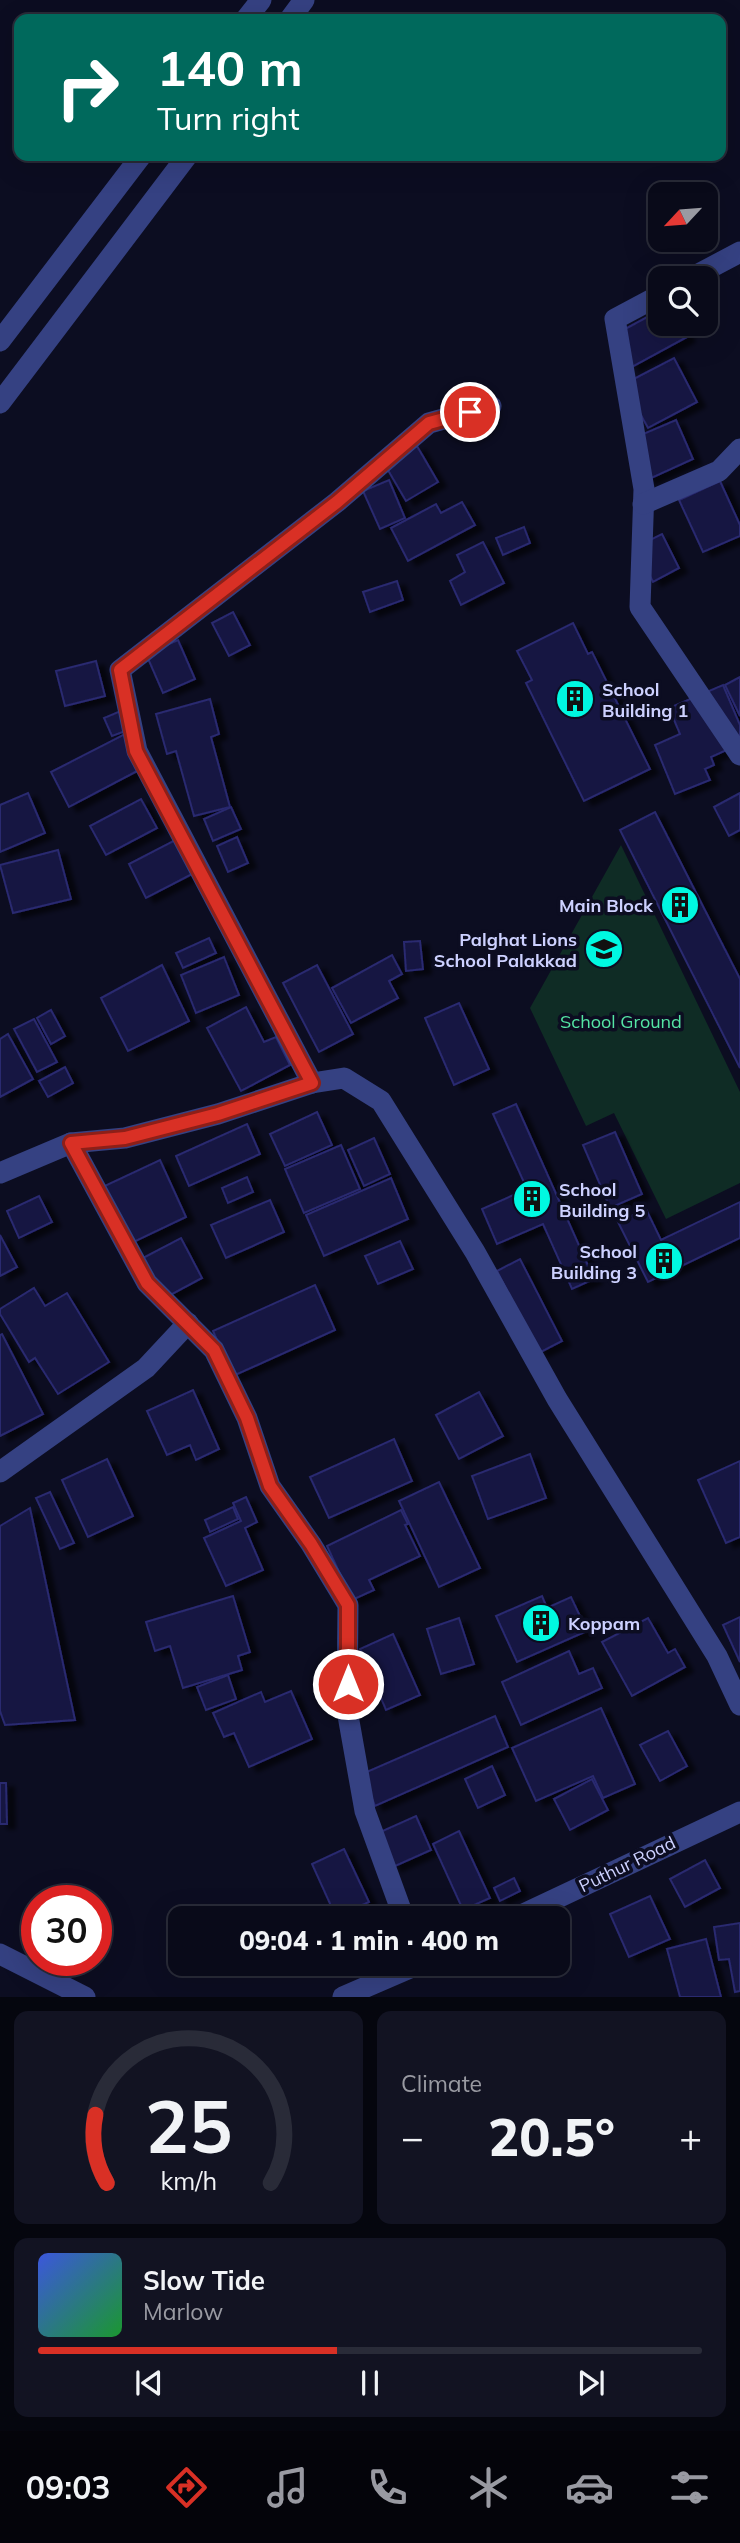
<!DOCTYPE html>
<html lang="en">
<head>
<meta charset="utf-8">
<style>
  :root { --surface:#090a19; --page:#121322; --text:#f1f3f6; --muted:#999aa2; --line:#292b38; --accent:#d93025 }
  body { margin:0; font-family:Mulish,sans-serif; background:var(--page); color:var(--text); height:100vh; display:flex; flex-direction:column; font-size:26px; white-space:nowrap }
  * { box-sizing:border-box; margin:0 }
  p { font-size:23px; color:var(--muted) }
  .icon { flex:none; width:38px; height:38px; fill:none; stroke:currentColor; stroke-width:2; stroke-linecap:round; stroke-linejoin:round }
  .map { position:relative; height:1997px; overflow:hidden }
  .side { display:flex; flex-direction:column; gap:14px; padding:14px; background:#05060e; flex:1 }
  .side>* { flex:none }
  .guide { position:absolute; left:14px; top:14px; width:712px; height:147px; border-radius:14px; box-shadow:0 7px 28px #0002,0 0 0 2px var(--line); background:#00695c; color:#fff; overflow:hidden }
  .needle { width:46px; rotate:244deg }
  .fabs { position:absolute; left:648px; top:182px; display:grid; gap:14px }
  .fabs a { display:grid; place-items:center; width:70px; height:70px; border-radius:14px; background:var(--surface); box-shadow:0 7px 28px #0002,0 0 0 2px var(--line); font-size:35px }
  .speed { position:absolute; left:21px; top:1885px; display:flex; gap:14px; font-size:35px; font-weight:700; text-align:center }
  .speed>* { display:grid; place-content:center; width:91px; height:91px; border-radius:50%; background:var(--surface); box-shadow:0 7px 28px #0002,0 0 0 2px var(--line); line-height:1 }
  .speed .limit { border:10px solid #d22; background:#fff; color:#111 }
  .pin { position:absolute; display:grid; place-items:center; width:60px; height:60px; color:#fff; margin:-30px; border:4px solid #fff; border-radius:50%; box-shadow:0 2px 7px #0007 }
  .me { position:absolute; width:77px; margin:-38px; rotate:0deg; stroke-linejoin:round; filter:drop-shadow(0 0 5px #0008) }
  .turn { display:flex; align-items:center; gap:24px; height:147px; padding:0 28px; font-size:32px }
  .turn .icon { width:91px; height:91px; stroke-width:2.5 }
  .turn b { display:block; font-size:49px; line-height:60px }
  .big { font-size:52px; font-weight:800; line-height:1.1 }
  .side .card { flex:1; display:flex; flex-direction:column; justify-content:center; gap:10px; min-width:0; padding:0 24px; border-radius:14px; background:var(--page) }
  .side .dial { align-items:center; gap:0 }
  .dial svg { height:182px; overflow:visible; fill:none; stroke:var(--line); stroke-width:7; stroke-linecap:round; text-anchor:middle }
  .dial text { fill:var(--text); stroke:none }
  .song { display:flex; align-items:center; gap:21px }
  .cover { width:84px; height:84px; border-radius:10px; background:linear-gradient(135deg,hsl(230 70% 55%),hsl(130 70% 35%)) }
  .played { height:7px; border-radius:4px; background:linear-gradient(90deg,var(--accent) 45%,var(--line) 45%) }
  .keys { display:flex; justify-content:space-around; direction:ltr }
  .heat { display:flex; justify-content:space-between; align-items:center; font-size:38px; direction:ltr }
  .side .tiles { flex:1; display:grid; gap:14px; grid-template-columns:1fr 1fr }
  .card:last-child { grid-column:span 2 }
  .trip { position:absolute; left:168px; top:1906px; width:402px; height:70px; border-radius:14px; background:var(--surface); box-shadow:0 7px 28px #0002,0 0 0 2px var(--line); font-weight:800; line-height:70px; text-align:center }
  .menu { display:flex; height:112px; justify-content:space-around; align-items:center; background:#04040a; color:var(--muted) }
  .menu .icon { width:49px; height:49px }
  .menu .selected { color:var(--accent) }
  .menu b { font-size:32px; color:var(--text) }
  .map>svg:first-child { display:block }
  .green { fill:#0f2c25 }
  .building { fill:#181843; stroke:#292970; stroke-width:2; filter:url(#shadow) }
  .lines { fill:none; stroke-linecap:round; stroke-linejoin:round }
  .minor { stroke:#354182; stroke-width:21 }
  .route-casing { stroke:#8d1f18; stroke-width:18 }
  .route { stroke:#d93025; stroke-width:12 }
  .labels { text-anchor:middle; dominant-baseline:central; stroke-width:7; stroke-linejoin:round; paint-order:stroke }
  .poi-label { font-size:18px; font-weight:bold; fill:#cdd1ff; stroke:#0c0d21; text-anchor:start }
  .park-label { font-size:18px; fill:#54e4a4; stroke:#0c0d21 }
  .street-label { font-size:18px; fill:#cdd1ff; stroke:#0c0d21 }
</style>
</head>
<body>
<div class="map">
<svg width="740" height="1997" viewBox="0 0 740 1997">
  <defs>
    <filter id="shadow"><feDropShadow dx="8" dy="4.5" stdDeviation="2" flood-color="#0009"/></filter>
  </defs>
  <rect width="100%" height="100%" fill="#0c0d21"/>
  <path class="green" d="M621,845L740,1092V1183L666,1219L614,1113L586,1126L530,1008Z"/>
  <g class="building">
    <path d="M660,310V324H680L687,337L632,367L614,335Z"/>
    <path d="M674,358L697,402L648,428L624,384Z"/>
    <path d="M676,420L693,459L647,480L629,440Z"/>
    <path d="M417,446L438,482L406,501L385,465Z"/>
    <path d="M389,480L405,518L380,529L363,491Z"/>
    <path d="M720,481L740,525V536L703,552L679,500Z"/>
    <path d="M462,502L475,525L408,561L391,528L436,504L441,513Z"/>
    <path d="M524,527L530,543L503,555L496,538Z"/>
    <path d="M662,534L679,568L653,582L636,547Z"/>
    <path d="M483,542L504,583L461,605L450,581L465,572L457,555Z"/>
    <path d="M397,581L403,600L370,612L363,592Z"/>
    <path d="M233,612L250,645L229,656L212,623Z"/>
    <path d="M573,623L588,654L592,652L650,769L584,801L526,683L532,680L517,651Z"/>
    <path d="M178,640L195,679L163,693L146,654Z"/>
    <path d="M96,661L105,696L65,706L56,671Z"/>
    <path d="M740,677V716L725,685Z"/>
    <path d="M723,685L740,725V744L711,757L714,765L705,769L710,780L675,794L655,745L680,734L669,708Z"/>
    <path d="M210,699L219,734L211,737L230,807L194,816L176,751L167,754L156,714Z"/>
    <path d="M123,710L131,729L112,736L104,718Z"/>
    <path d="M125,734L143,768L69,807L51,772Z"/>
    <path d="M28,793L45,833L0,852V805Z"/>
    <path d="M740,793V830L729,836L714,807Z"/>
    <path d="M141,799L157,828L106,855L90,826Z"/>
    <path d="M231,807L241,829L213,841L204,819Z"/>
    <path d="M655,812L740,979V1068L620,830Z"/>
    <path d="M181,837L198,871L146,898L129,864Z"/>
    <path d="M237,837L248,863L228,872L217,846Z"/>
    <path d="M58,850L71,899L13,913L0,865Z"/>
    <path d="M209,938L216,953L183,968L176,953Z"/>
    <path d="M420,941L423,969L406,971L404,942Z"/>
    <path d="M392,955L402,974L389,981L398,998L351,1023L332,988Z"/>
    <path d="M224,957L239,995L196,1013L181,975Z"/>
    <path d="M162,965L189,1021L128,1051L101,998Z"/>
    <path d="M317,965L353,1034L319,1052L283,983Z"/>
    <path d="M459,1003L489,1069L454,1085L425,1018Z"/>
    <path d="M246,1007L264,1042L276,1037L290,1065L241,1091L207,1028Z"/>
    <path d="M51,1010L65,1036L51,1044L37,1018Z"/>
    <path d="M34,1019L57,1062L37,1072L14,1029Z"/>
    <path d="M8,1034L33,1079L0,1097V1039Z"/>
    <path d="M65,1067L73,1083L48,1097L39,1081Z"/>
    <path d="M516,1104L594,1279L572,1289L543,1224L497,1244L482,1209L527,1189L493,1114Z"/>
    <path d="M317,1112L332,1145L285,1166L270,1134Z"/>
    <path d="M247,1124L260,1154L189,1186L176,1156Z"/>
    <path d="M615,1132L642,1194L610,1208L583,1145Z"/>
    <path d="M374,1138L390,1174L364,1186L348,1150Z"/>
    <path d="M341,1145L360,1189L304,1213L285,1169Z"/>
    <path d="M160,1160L186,1217L121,1248L94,1191Z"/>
    <path d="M247,1177L253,1192L228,1203L222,1188Z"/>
    <path d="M391,1178L408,1219L324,1256L306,1215Z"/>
    <path d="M39,1196L52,1222L19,1238L7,1211Z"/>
    <path d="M270,1200L284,1232L226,1258L211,1225Z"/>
    <path d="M740,1202V1238L648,1282L618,1222L646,1209L661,1240Z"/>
    <path d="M0,1235L17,1267L0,1276Z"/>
    <path d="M181,1238L202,1278L163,1299L141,1259Z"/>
    <path d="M400,1241L413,1269L378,1284L365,1256Z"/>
    <path d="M520,1259L562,1341L539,1353L497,1271Z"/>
    <path d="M315,1285L335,1330L233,1376L213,1331Z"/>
    <path d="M34,1288L45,1306L67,1293L109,1362L58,1394L35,1358L29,1362L0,1314V1309Z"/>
    <path d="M2,1334L43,1414L0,1436V1335Z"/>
    <path d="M193,1390L219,1449L196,1460L190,1445L167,1455L147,1411Z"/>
    <path d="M479,1392L503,1436L459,1459L436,1415Z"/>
    <path d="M394,1439L412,1481L329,1518L310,1477Z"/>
    <path d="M530,1454L546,1498L488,1519L472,1476Z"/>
    <path d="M107,1459L133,1516L88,1537L62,1480Z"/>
    <path d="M740,1461V1537L726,1543L698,1480Z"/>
    <path d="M439,1482L480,1568L439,1587L399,1501Z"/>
    <path d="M50,1492L74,1543L60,1549L36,1498Z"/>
    <path d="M246,1497L257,1522L245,1528L263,1570L226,1586L204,1538L241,1521L233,1503Z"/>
    <path d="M233,1507L238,1519L210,1532L205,1520Z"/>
    <path d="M30,1508L75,1720L5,1725L0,1711V1526Z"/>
    <path d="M401,1510L408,1524L405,1525L420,1556L369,1580L374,1590L352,1600L327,1546Z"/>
    <path d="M233,1596L250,1652L238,1656L242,1670L183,1688L170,1646L155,1651L146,1622Z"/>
    <path d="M542,1596L547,1608L571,1597L587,1631L517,1662L496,1616Z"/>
    <path d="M740,1617V1662L723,1625Z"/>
    <path d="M459,1618L474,1664L441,1674L427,1629Z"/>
    <path d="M648,1618L668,1653L675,1649L685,1667L632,1696L602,1642Z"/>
    <path d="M393,1634L420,1695L386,1710L360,1649Z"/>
    <path d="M569,1651L579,1674L593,1668L602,1688L521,1725L502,1682Z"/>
    <path d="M228,1675L236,1699L206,1710L197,1687Z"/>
    <path d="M291,1691L312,1739L249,1767L234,1733L224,1737L213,1713L261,1692L265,1702Z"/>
    <path d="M601,1708L635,1784L603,1798L593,1776L536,1801L512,1748Z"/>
    <path d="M495,1716L508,1747L375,1806L362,1774Z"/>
    <path d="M668,1731L687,1766L660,1781L640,1745Z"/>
    <path d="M492,1766L505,1795L478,1808L465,1779Z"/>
    <path d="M592,1779L608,1810L570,1830L554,1799Z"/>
    <path d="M0,1783H6L7,1824H0Z"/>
    <path d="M416,1816L431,1850L393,1867L378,1833Z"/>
    <path d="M459,1831L490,1898L463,1910L433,1844Z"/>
    <path d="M344,1849L369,1902L336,1917L312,1864Z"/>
    <path d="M705,1860L720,1888L685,1907L670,1879Z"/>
    <path d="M514,1878L520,1891L500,1901L494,1888Z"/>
    <path d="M650,1896L670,1939L629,1957L610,1914Z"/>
    <path d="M371,1911L374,1918H355Z"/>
    <path d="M740,1923V1991L735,1992L729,1959L719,1960L714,1927Z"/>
    <path d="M706,1939L721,1997H680L667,1949Z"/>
  </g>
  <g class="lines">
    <g class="minor">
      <path d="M246,19L261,0"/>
      <path d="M290,19L304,0"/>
      <path d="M691,278L740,252"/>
      <path d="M660,295L615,319L644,489L640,607L740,755"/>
      <path d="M0,341L141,156"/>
      <path d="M0,403L187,156"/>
      <path d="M643,504L719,471L740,449"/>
      <path d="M312,1083L137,751L120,670L337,502L429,423L491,406"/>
      <path d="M71,1143L147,1283L214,1350L247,1418L270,1486L311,1544L348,1605L347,1710L365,1811L404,1918"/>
      <path d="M0,1173L71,1143L125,1138L218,1114L312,1083L344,1078L381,1101L475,1252L557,1399L717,1656L740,1705"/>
      <path d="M0,1472L146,1368L188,1323"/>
      <path d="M515,1918L740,1812"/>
      <path d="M0,1954L85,1997"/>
      <path d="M343,1997L419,1964"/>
    </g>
  </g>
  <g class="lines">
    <defs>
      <path id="route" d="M348,1684V1605L311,1544L270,1486L247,1418L214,1350L147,1283L71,1143L125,1138L218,1114L312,1083L136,751L120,670L337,502L429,423L470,412"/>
    </defs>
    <use href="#route" class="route-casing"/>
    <use href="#route" class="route"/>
  </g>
  <defs>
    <symbol id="building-disc" viewBox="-11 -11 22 22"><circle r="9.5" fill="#00f8e1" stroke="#0c0d21"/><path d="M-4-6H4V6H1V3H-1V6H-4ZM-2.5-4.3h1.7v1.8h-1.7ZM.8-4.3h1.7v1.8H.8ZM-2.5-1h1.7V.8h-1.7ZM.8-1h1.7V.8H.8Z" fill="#111"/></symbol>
    <symbol id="school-disc" viewBox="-11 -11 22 22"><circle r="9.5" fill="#00f8e1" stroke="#0c0d21"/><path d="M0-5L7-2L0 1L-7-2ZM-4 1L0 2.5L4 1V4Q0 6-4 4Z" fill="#111"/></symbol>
  </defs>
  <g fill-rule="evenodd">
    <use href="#building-disc" x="553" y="677" width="44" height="44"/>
    <use href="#building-disc" x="658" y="883" width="44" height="44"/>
    <use href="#school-disc" x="582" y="927" width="44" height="44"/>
    <use href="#building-disc" x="510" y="1177" width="44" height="44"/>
    <use href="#building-disc" x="642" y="1239" width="44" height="44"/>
    <use href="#building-disc" x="519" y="1601" width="44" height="44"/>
  </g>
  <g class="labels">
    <g class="poi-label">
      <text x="602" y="689">School<tspan x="602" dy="21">Building 1</tspan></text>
      <text x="653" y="905" text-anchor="end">Main Block</text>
      <text x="577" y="939" text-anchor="end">Palghat Lions<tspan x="577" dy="21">School Palakkad</tspan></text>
      <text x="559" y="1189">School<tspan x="559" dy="21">Building 5</tspan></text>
      <text x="637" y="1251" text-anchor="end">School<tspan x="637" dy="21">Building 3</tspan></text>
      <text x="568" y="1623">Koppam</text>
    </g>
    <g class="park-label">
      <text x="621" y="1021">School Ground</text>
    </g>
    <g class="street-label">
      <text transform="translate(627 1864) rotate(-26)">Puthur Road</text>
    </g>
  </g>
</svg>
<div class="fabs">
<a><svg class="needle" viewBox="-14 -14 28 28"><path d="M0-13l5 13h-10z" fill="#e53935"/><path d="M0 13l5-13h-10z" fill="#999aa2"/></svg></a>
<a><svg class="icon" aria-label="search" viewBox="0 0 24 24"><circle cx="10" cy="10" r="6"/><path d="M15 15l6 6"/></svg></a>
</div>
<div class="speed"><div class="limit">30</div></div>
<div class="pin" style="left:470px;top:412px;background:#d93025"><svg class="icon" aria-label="arrive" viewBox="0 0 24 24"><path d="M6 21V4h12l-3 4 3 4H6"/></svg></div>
<svg class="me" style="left:348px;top:1684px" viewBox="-20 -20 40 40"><circle r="17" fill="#d93025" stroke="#fff" stroke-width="3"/><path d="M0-11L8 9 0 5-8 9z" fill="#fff"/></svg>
<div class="trip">09:04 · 1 min · 400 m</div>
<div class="guide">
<div class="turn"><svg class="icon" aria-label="right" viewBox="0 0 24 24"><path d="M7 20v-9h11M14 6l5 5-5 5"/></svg><div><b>140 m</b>Turn right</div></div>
</div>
</div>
<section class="side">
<div class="tiles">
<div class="card dial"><svg viewBox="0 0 100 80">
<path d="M14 69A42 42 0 1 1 86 69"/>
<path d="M14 69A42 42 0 0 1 9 39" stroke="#d93025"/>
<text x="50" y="56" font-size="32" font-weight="700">25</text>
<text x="50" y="72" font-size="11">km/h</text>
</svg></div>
<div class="card"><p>Climate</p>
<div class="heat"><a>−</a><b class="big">20.5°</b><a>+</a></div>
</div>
<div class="card">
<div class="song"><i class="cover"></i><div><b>Slow Tide</b><p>Marlow</p></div></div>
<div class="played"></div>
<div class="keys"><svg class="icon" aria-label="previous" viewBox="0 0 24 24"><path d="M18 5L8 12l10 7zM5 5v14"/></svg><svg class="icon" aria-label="pause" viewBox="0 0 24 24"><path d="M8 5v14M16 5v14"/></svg><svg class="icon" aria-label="next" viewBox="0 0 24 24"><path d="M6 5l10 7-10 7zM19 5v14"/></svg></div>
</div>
</div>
</section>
<nav class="menu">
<b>09:03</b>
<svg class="icon selected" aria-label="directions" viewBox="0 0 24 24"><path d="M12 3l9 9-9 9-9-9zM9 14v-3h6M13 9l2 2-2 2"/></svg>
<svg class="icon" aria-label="music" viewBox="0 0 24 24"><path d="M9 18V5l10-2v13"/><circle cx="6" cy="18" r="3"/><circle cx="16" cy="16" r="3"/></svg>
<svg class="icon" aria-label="phone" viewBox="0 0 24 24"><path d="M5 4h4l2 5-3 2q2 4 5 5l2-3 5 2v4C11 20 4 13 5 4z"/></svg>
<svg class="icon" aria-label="climate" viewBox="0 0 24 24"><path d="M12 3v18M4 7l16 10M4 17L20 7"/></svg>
<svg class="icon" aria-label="car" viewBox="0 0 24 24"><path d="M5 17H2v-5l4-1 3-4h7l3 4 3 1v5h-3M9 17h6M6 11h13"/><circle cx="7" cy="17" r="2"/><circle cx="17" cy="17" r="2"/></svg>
<svg class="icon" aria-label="filters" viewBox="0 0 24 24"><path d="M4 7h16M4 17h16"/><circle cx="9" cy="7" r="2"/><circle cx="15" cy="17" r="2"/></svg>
</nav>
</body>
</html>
